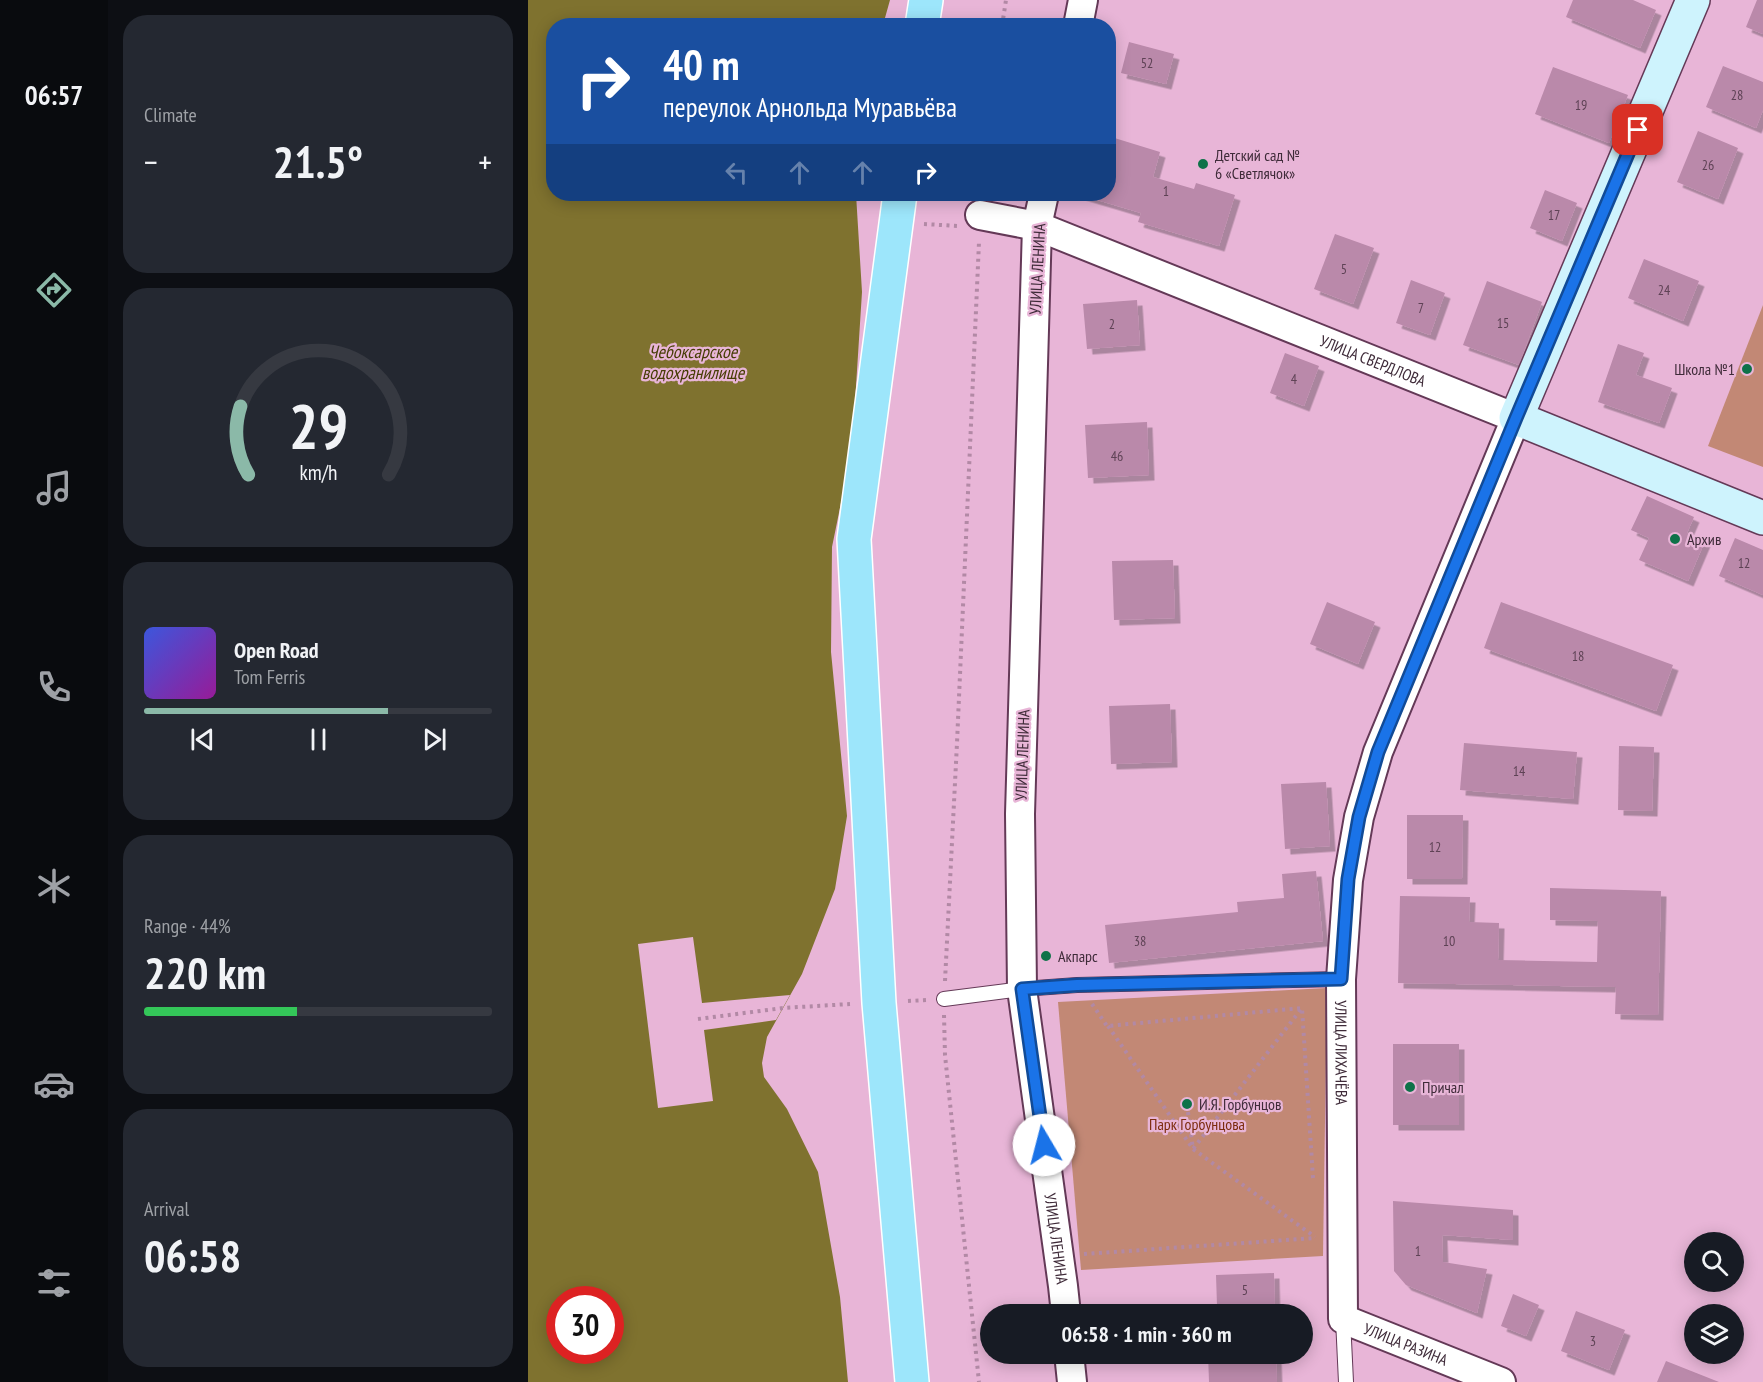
<!DOCTYPE html>
<html lang="en">
<head>
<meta charset="utf-8">
<style>
  :root { --surface:#171b24; --page:#242831; --text:#f1f3f6; --muted:#9ea1a6; --line:#363941; --accent:#8bb9a8 }
  body { margin:0; font-family:"PT Sans Narrow",sans-serif; background:var(--page); color:var(--text); height:100vh; display:flex; flex-direction:column; font-size:22px; white-space:nowrap }
  * { box-sizing:border-box; margin:0 }
  p { font-size:20px; color:var(--muted) }
  .icon { flex:none; width:33px; height:33px; fill:none; stroke:currentColor; stroke-width:2; stroke-linecap:round; stroke-linejoin:round }
  .map { position:relative; flex:1; overflow:hidden }
  .panel { display:flex; flex-direction:column; gap:15px; padding:15px; background:#0d0f14; width:420px }
  .panel>* { flex:none }
  .hud { position:absolute; left:18px; top:18px; width:570px; height:183px; border-radius:24px; box-shadow:0 3px 15px #0003; background:#1a4fa0; color:#fff; overflow:hidden }
  .buttons { position:absolute; left:1156px; top:1232px; display:grid; gap:12px }
  .buttons a { display:grid; place-items:center; width:60px; height:60px; border-radius:50%; background:var(--surface); box-shadow:0 3px 15px #0003; font-size:30px }
  .speed { position:absolute; left:18px; top:1286px; display:flex; gap:12px; font-size:30px; font-weight:700; text-align:center }
  .speed>* { display:grid; place-content:center; width:78px; height:78px; border-radius:50%; background:var(--surface); box-shadow:0 3px 15px #0003; line-height:1 }
  .speed .limit { border:9px solid #d22; background:#fff; color:#111 }
  .pin { position:absolute; display:grid; place-items:center; width:51px; height:51px; color:#fff; margin:-26px; border-radius:12px; box-shadow:0 3px 9px #0006 }
  .me { position:absolute; width:66px; margin:-33px; rotate:352deg; stroke-linejoin:round; filter:drop-shadow(0 0 4px #0008) }
  .turn { display:flex; align-items:center; gap:21px; height:126px; padding:0 18px; font-size:27px }
  .turn .icon { width:78px; height:78px; stroke-width:2.5 }
  .turn b { display:block; font-size:42px; line-height:51px }
  .lanes { display:flex; align-items:center; height:57px; padding:0 18px; background:#0003; justify-content:center; gap:30px; direction:ltr }
  .lanes .off { opacity:.35 }
  .big { font-size:45px; font-weight:700; line-height:1.1 }
  .panel .widget { flex:1; display:flex; flex-direction:column; justify-content:center; gap:9px; min-width:0; padding:0 21px; border-radius:24px; background:var(--page) }
  .panel .dial { align-items:center; gap:0 }
  .dial svg { height:156px; overflow:visible; fill:none; stroke:var(--line); stroke-width:7; stroke-linecap:round; text-anchor:middle }
  .dial text { fill:var(--text); stroke:none }
  .song { display:flex; align-items:center; gap:18px }
  .cover { width:72px; height:72px; border-radius:9px; background:linear-gradient(135deg,hsl(230 70% 55%),hsl(300 70% 35%)) }
  .played { height:6px; border-radius:3px; background:linear-gradient(90deg,var(--accent) 70%,var(--line) 70%) }
  .keys { display:flex; justify-content:space-around; direction:ltr }
  .heat { display:flex; justify-content:space-between; align-items:center; font-size:33px; direction:ltr }
  .charge { height:9px; border-radius:4px; background:linear-gradient(90deg,#34c759 44%,var(--line) 0) }
  .trip { position:absolute; left:452px; top:1304px; width:333px; height:60px; border-radius:30px; background:var(--surface); box-shadow:0 3px 15px #0003; font-weight:700; line-height:60px; text-align:center }
  main { display:flex; flex:1; min-height:0 }
  .dock { display:flex; flex-direction:column; width:108px; justify-content:space-around; align-items:center; background:#090b0e; color:var(--muted) }
  .dock .icon { width:42px; height:42px }
  .dock .on { color:var(--accent) }
  .dock b { font-size:27px; color:var(--text) }
  .map>svg:first-child { display:block }
  .green { fill:#c28875 }
  .water { fill:#7f722f; fill-rule:evenodd }
  .pier { fill:#e8b5d7 }
  .building { fill:#ba89aa; filter:url(#shadow) }
  .lines { fill:none; stroke-linecap:round; stroke-linejoin:round }
  .service-casing { stroke:#643957; stroke-width:16 }
  .minor-casing { stroke:#643957; stroke-width:32 }
  .secondary-casing { stroke:#643957; stroke-width:36 }
  .primary-casing { stroke:#fff; stroke-width:36 }
  .path { stroke:#b289a5; stroke-width:4; stroke-dasharray:3 4.5; stroke-linecap:butt }
  .service { stroke:#fff; stroke-width:14 }
  .minor { stroke:#fff; stroke-width:28 }
  .secondary { stroke:#cef3fd; stroke-width:33 }
  .primary { stroke:#9de6fb; stroke-width:33 }
  .route-casing { stroke:#114b97; stroke-width:15 }
  .route { stroke:#1a73e8; stroke-width:10 }
  .poi-dot { fill:#0e7249; stroke:#e8b5d7; stroke-width:2 }
  .labels { text-anchor:middle; dominant-baseline:central; stroke-width:4.5; stroke-linejoin:round; paint-order:stroke }
  .number-label { font-size:14px; fill:#5e4255 }
  .poi-label { font-size:16px; fill:#3f2b39; stroke:#e8b5d7; text-anchor:start }
  .street-label { font-size:16px; fill:#3f2b39; stroke:#e8b5d7 }
  .park-label { font-size:16px; fill:#7c2c0e; stroke:#e8b5d7 }
  .water-label { font-size:18px; font-style:italic; fill:#463d05; stroke:#e8b5d7 }
</style>
</head>
<body>
<main>
<nav class="dock">
<b>06:57</b>
<svg class="icon on" aria-label="directions" viewBox="0 0 24 24"><path d="M12 3l9 9-9 9-9-9zM9 14v-3h6M13 9l2 2-2 2"/></svg>
<svg class="icon" aria-label="music" viewBox="0 0 24 24"><path d="M9 18V5l10-2v13"/><circle cx="6" cy="18" r="3"/><circle cx="16" cy="16" r="3"/></svg>
<svg class="icon" aria-label="phone" viewBox="0 0 24 24"><path d="M5 4h4l2 5-3 2q2 4 5 5l2-3 5 2v4C11 20 4 13 5 4z"/></svg>
<svg class="icon" aria-label="climate" viewBox="0 0 24 24"><path d="M12 3v18M4 7l16 10M4 17L20 7"/></svg>
<svg class="icon" aria-label="car" viewBox="0 0 24 24"><path d="M5 17H2v-5l4-1 3-4h7l3 4 3 1v5h-3M9 17h6M6 11h13"/><circle cx="7" cy="17" r="2"/><circle cx="17" cy="17" r="2"/></svg>
<svg class="icon" aria-label="filters" viewBox="0 0 24 24"><path d="M4 7h16M4 17h16"/><circle cx="9" cy="7" r="2"/><circle cx="15" cy="17" r="2"/></svg>
</nav>
<section class="panel">
<div class="widget"><p>Climate</p>
<div class="heat"><a>−</a><b class="big">21.5°</b><a>+</a></div>
</div>
<div class="widget dial"><svg viewBox="0 0 100 80">
<path d="M14 69A42 42 0 1 1 86 69"/>
<path d="M14 69A42 42 0 0 1 10 34" stroke="#8bb9a8"/>
<text x="50" y="56" font-size="32" font-weight="700">29</text>
<text x="50" y="72" font-size="11">km/h</text>
</svg></div>
<div class="widget">
<div class="song"><i class="cover"></i><div><b>Open Road</b><p>Tom Ferris</p></div></div>
<div class="played"></div>
<div class="keys"><svg class="icon" aria-label="previous" viewBox="0 0 24 24"><path d="M18 5L8 12l10 7zM5 5v14"/></svg><svg class="icon" aria-label="pause" viewBox="0 0 24 24"><path d="M8 5v14M16 5v14"/></svg><svg class="icon" aria-label="next" viewBox="0 0 24 24"><path d="M6 5l10 7-10 7zM19 5v14"/></svg></div>
</div>
<div class="widget"><p>Range · 44%</p><b class="big">220 km</b><div class="charge"></div></div>
<div class="widget"><p>Arrival</p><b class="big">06:58</b></div>
</section>
<div class="map">
<svg width="1235" height="1382" viewBox="0 0 1235 1382">
  <defs>
    <filter id="shadow"><feDropShadow dx="5.5" dy="5.5" stdDeviation="0" flood-color="#0004"/></filter>
  </defs>
  <rect width="100%" height="100%" fill="#e8b5d7"/>
  <g class="green">
    <path d="M1235,305V467L1180,446Z"/>
    <path d="M799,988L795,1256L553,1270L530,1002Z"/>
  </g>
  <path class="water" d="M0,0H362L355,25L26,26V194H328L334,292L324,449L304,547L303,652L319,816L307,889L274,974L239,1037L234,1063L236,1077L259,1109L290,1172L312,1297L320,1382H0ZM32,1299H82V1350H32Z"/>
  <path class="pier" d="M165,937L174,1003L262,995L248,1020L176,1030L185,1101L130,1108L110,944Z"/>
  <g class="building">
    <path d="M1045,0H1105L1128,10L1112,48L1038,17Z"/>
    <path d="M1229,0H1235V34L1218,27Z"/>
    <path d="M601,42L646,54L638,84L593,73Z"/>
    <path d="M1195,66L1235,82V110L1228,128L1178,107Z"/>
    <path d="M1025,67L1100,95L1081,143L1007,114Z"/>
    <path d="M1170,131L1210,148L1190,199L1149,182Z"/>
    <path d="M580,136L632,152L625,177L666,189L668,183L707,195L691,246L610,222L613,213L549,194H580Z"/>
    <path d="M1017,190L1049,203L1034,241L1002,228Z"/>
    <path d="M807,234L846,248L825,304L786,289Z"/>
    <path d="M1116,259L1171,281L1155,321L1100,298Z"/>
    <path d="M883,280L917,293L902,335L868,323Z"/>
    <path d="M959,281L1014,302L991,365L935,345Z"/>
    <path d="M609,300L612,345L559,349L555,304Z"/>
    <path d="M1090,344L1116,353L1108,375L1144,388L1131,423L1070,402Z"/>
    <path d="M757,353L791,366L776,406L742,393Z"/>
    <path d="M619,422L621,475L560,478L557,425Z"/>
    <path d="M1119,496L1166,517L1159,533L1177,541L1160,581L1111,560L1121,538L1103,530Z"/>
    <path d="M1207,538L1235,550V595L1191,576Z"/>
    <path d="M645,560L647,618L586,620L584,561Z"/>
    <path d="M799,602L847,622L830,664L782,644Z"/>
    <path d="M973,602L1145,665L1128,711L956,648Z"/>
    <path d="M642,704L644,762L583,764L581,706Z"/>
    <path d="M936,743L1049,752L1045,799L932,790Z"/>
    <path d="M1091,746L1126,747L1124,811L1090,810Z"/>
    <path d="M798,782L802,846L757,849L753,784Z"/>
    <path d="M879,815H935L934,879H879Z"/>
    <path d="M788,871L795,941L581,963L577,925L710,912L709,902L756,898L754,874Z"/>
    <path d="M1022,888L1133,891L1130,1015L1087,1014L1088,987L870,983L872,896L942,897L941,922L971,923L970,960L1069,962L1070,921L1022,920Z"/>
    <rect x="865" y="1044" width="66" height="81"/>
    <path d="M865,1201L985,1210V1240L914,1235L915,1262L959,1269L949,1313L878,1285L866,1271Z"/>
    <path d="M746,1273L747,1314H706V1305L689,1306L688,1275Z"/>
    <path d="M985,1294L1011,1305L998,1336L973,1326Z"/>
    <path d="M1048,1311L1097,1330L1081,1370L1033,1351Z"/>
    <path d="M680,1353H748L749,1382H681Z"/>
    <path d="M1138,1361L1191,1382H1129Z"/>
  </g>
  <g class="lines">
    <defs>
      <g id="service">
        <path d="M416,999L494,989L549,985L813,979"/>
        <path d="M815,1319L818,1382"/>
      </g>
      <g id="minor">
        <path d="M550,26L555,0"/>
        <path id="s1" d="M516,194L509,226L492,814L494,989L535,1286L538,1314"/>
        <path id="s2" d="M452,215L509,226L988,418L850,752L831,817L820,880L813,979L815,1319L973,1382"/>
        <path d="M541,1353L544,1382"/>
      </g>
      <path id="secondary" d="M1165,0L988,418L1235,518"/>
      <g id="primary">
        <path d="M394,26L398,0"/>
        <path d="M372,194L326,539L351,1003L384,1382"/>
      </g>
    </defs>
    <use href="#service" class="service-casing"/>
    <use href="#minor" class="minor-casing"/>
    <use href="#secondary" class="secondary-casing"/>
    <use href="#primary" class="primary-casing"/>
    <g class="path">
      <path d="M474,26L478,0"/>
      <path d="M396,224L430,226"/>
      <path d="M417,981L429,743L451,242"/>
      <path d="M380,1001L400,1000"/>
      <path d="M564,1004L579,1026L774,1008L785,1178"/>
      <path d="M416,1015L417,1055L451,1382"/>
      <path d="M170,1019L255,1008L322,1004"/>
      <path d="M580,1026L665,1149L774,1008"/>
      <path d="M660,1112L665,1149L787,1237"/>
      <path d="M556,1254L788,1238"/>
    </g>
    <use href="#service" class="service"/>
    <use href="#minor" class="minor"/>
    <use href="#secondary" class="secondary"/>
    <use href="#primary" class="primary"/>
  </g>
  <g class="lines">
    <defs>
      <path id="route" d="M516,1145L494,989L549,985L813,979L820,879L831,817L850,752L988,418L1110,130"/>
    </defs>
    <use href="#route" class="route-casing"/>
    <use href="#route" class="route"/>
  </g>
  <g class="poi-dot">
    <circle cx="675" cy="164" r="6"/>
    <circle cx="1219" cy="369" r="6"/>
    <circle cx="1147" cy="539" r="6"/>
    <circle cx="518" cy="956" r="6"/>
    <circle cx="882" cy="1087" r="6"/>
    <circle cx="659" cy="1104" r="6"/>
  </g>
  <g class="labels">
    <g class="number-label">
      <text x="619" y="63">52</text>
      <text x="1209" y="95">28</text>
      <text x="1053" y="105">19</text>
      <text x="1180" y="165">26</text>
      <text x="638" y="191">1</text>
      <text x="1026" y="215">17</text>
      <text x="816" y="269">5</text>
      <text x="1136" y="290">24</text>
      <text x="893" y="308">7</text>
      <text x="975" y="323">15</text>
      <text x="584" y="324">2</text>
      <text x="766" y="379">4</text>
      <text x="589" y="456">46</text>
      <text x="1216" y="563">12</text>
      <text x="1050" y="656">18</text>
      <text x="991" y="771">14</text>
      <text x="907" y="847">12</text>
      <text x="612" y="941">38</text>
      <text x="921" y="941">10</text>
      <text x="890" y="1251">1</text>
      <text x="717" y="1290">5</text>
      <text x="1065" y="1341">3</text>
    </g>
    <g class="poi-label">
      <text x="687" y="155">Детский сад №<tspan x="687" dy="18">6 «Светлячок»</tspan></text>
      <text x="1207" y="369" text-anchor="end">Школа №1</text>
      <text x="1159" y="539">Архив</text>
      <text x="530" y="956">Акпарс</text>
      <text x="894" y="1087">Причал</text>
      <text x="671" y="1104">И.Я. Горбунцов</text>
    </g>
    <g class="street-label">
      <text transform="translate(509 269) rotate(-87)">УЛИЦА ЛЕНИНА</text>
      <text stroke="none"><textPath href="#s2" startOffset="420">УЛИЦА СВЕРДЛОВА</textPath></text>
      <text transform="translate(494 755) rotate(-88)">УЛИЦА ЛЕНИНА</text>
      <text stroke="none"><textPath href="#s2" startOffset="1240">УЛИЦА ЛИХАЧЁВА</textPath></text>
      <text stroke="none"><textPath href="#s1" startOffset="1048">УЛИЦА ЛЕНИНА</textPath></text>
      <text stroke="none"><textPath href="#s2" startOffset="1574">УЛИЦА РАЗИНА</textPath></text>
    </g>
    <g class="park-label">
      <text x="669" y="1124">Парк Горбунцова</text>
    </g>
    <g class="water-label">
      <text x="165" y="351">Чебоксарское<tspan x="165" dy="21">водохранилище</tspan></text>
    </g>
  </g>
</svg>
<div class="buttons">
<a><svg class="icon" aria-label="search" viewBox="0 0 24 24"><circle cx="10" cy="10" r="6"/><path d="M15 15l6 6"/></svg></a>
<a><svg class="icon" aria-label="layers" viewBox="0 0 24 24"><path d="M12 4l9 5-9 5-9-5zM3 14l9 5 9-5"/></svg></a>
</div>
<div class="speed"><div class="limit">30</div></div>
<div class="pin" style="left:1110px;top:130px;background:#d93025"><svg class="icon" aria-label="arrive" viewBox="0 0 24 24"><path d="M6 21V4h12l-3 4 3 4H6"/></svg></div>
<svg class="me" style="left:516px;top:1145px" viewBox="-20 -20 40 40"><circle r="19" fill="#fff"/><path d="M0-13L10 11 0 6-10 11z" fill="#1a73e8"/></svg>
<div class="trip">06:58 · 1 min · 360 m</div>
<div class="hud">
<div class="turn"><svg class="icon" aria-label="right" viewBox="0 0 24 24"><path d="M7 20v-9h11M14 6l5 5-5 5"/></svg><div><b>40 m</b>переулок Арнольда Муравьёва</div></div>
<div class="lanes"><svg class="icon off" aria-label="left" viewBox="0 0 24 24"><path d="M17 20v-9H6M10 6l-5 5 5 5"/></svg><svg class="icon off" aria-label="ahead" viewBox="0 0 24 24"><path d="M12 20V5M6 11l6-6 6 6"/></svg><svg class="icon off" aria-label="ahead" viewBox="0 0 24 24"><path d="M12 20V5M6 11l6-6 6 6"/></svg><svg class="icon" aria-label="right" viewBox="0 0 24 24"><path d="M7 20v-9h11M14 6l5 5-5 5"/></svg></div>
</div>
</div>
</main>
</body>
</html>
